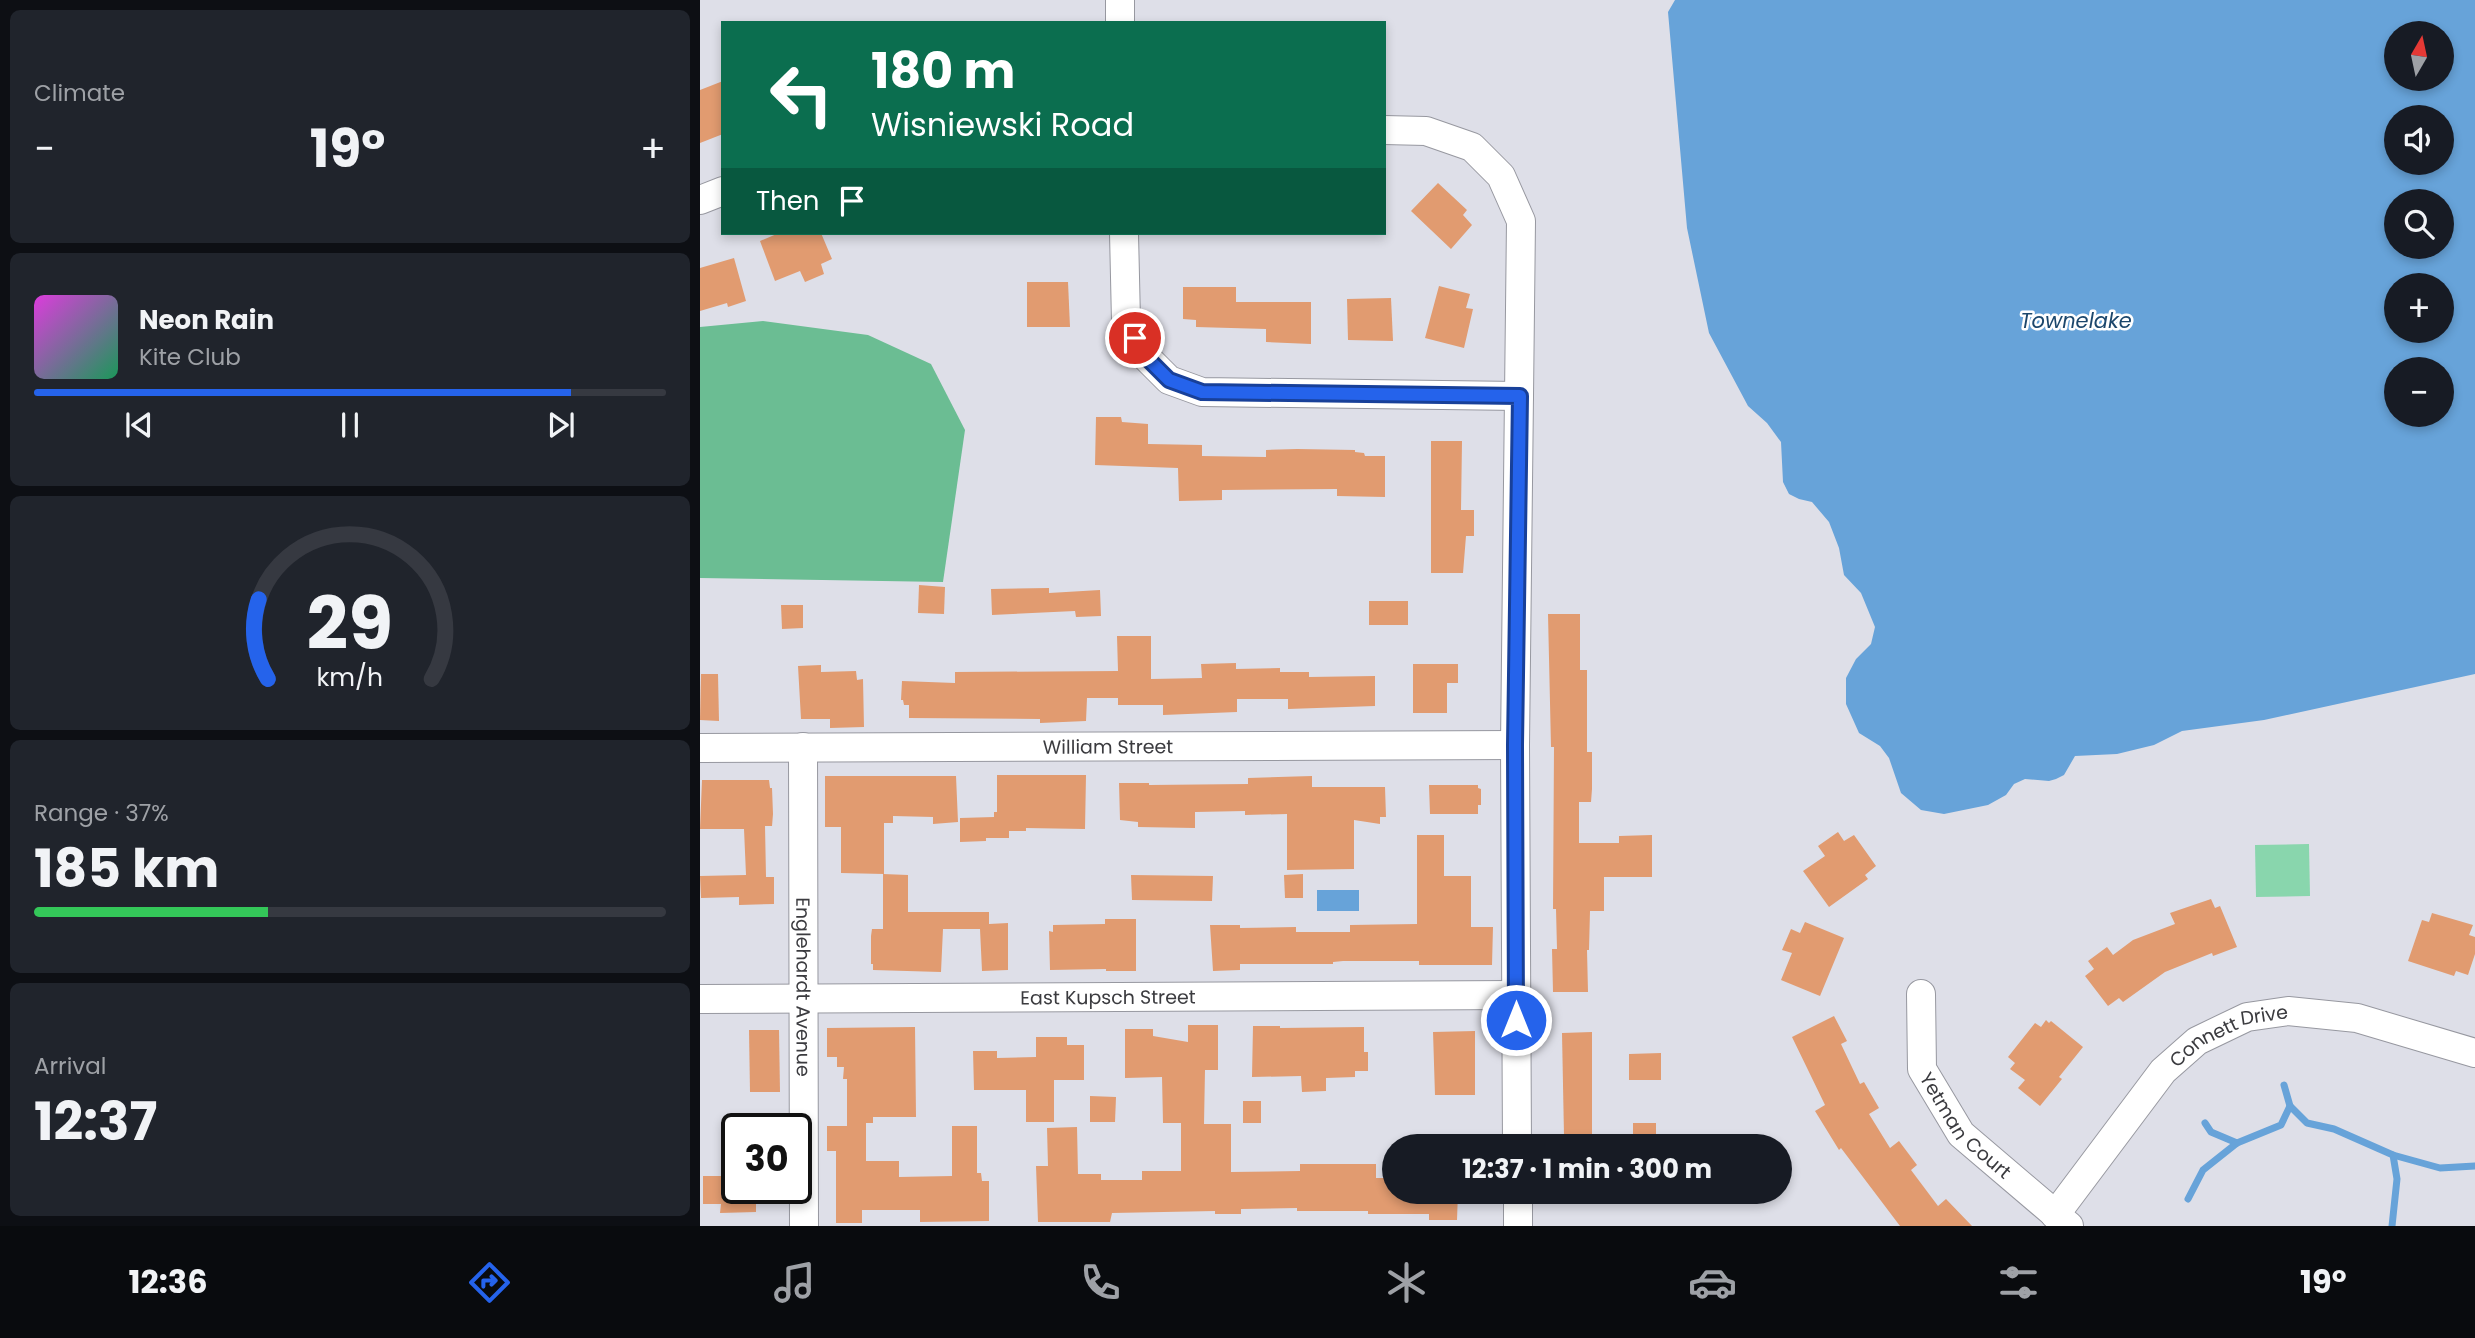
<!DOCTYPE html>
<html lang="en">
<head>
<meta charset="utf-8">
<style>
  :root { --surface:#171b24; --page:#20242c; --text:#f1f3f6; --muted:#9ea1a6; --line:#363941; --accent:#2563eb }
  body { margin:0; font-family:Poppins,sans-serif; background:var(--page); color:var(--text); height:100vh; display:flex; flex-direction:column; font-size:26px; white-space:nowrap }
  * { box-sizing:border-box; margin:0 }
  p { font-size:23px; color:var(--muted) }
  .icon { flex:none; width:38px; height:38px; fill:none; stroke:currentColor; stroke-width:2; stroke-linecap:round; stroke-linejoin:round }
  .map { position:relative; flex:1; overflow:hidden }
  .side { display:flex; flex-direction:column; gap:10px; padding:10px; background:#0d0f14; width:700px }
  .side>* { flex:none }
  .banner { position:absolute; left:21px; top:21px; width:665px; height:214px; border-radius:0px; box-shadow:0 4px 10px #0003; background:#0b6e4f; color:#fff; overflow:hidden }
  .needle { width:46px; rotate:9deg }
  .fabs { position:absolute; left:1684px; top:21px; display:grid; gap:14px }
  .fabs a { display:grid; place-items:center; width:70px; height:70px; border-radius:50%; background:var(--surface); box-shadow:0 4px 10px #0003; font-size:35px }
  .speed { position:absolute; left:21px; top:1113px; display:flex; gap:14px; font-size:35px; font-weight:700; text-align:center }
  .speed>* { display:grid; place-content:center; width:91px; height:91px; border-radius:50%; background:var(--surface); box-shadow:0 4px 10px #0003; line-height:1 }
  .speed .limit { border:4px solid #111; border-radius:10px; background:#fff; color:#111 }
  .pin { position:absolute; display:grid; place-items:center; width:60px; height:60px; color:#fff; margin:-30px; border:4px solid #fff; border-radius:50%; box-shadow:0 2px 7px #0007 }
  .me { position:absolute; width:77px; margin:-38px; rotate:0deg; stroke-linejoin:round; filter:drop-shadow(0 0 5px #0008) }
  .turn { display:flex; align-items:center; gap:24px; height:147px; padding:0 35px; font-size:32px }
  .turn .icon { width:91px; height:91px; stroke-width:2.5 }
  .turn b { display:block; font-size:49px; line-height:60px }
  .then { display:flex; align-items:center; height:66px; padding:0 35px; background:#0003; gap:14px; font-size:26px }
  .big { font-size:52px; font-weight:700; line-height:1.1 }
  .side .card { flex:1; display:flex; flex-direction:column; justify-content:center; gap:10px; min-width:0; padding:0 24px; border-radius:10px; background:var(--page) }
  .side .dial { align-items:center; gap:0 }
  .dial svg { height:182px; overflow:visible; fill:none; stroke:var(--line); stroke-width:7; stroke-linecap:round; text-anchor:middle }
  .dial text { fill:var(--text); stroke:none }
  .song { display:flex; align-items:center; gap:21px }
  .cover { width:84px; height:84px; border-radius:10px; background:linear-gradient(135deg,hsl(300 70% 55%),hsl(150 70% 35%)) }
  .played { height:7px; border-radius:4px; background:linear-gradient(90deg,var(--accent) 85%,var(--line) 85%) }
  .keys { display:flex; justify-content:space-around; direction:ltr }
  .heat { display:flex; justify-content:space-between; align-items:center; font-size:38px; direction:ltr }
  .charge { height:10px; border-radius:5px; background:linear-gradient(90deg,#34c759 37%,var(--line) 0) }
  .trip { position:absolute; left:682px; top:1134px; width:410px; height:70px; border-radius:35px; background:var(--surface); box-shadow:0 4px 10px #0003; font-weight:700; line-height:70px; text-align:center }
  .menu { display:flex; height:112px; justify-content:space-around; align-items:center; background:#090b0e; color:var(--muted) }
  .menu .icon { width:49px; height:49px }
  .menu .selected { color:var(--accent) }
  .menu b { font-size:32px; color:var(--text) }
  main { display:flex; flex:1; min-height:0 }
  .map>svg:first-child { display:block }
  .green { fill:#89d6ad }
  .forest { fill:#6bbd93 }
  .water { fill:#67a3d9; fill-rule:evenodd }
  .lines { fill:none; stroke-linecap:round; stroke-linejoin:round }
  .stream { stroke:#67a3d9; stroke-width:7 }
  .building { fill:#e19b70 }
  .minor-casing { stroke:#9798a0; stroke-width:30 }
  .minor { stroke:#fff; stroke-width:28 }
  .route-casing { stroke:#184099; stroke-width:18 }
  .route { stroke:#2563eb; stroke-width:12 }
  .labels { text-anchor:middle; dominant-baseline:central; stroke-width:5; stroke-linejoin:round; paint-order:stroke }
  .street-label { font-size:19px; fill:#3b3b3f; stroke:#fff }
  .water-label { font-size:21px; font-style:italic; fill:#1c476c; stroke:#fff }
</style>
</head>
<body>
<main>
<section class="side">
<div class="card"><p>Climate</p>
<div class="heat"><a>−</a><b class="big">19°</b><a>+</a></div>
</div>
<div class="card">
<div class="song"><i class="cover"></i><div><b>Neon Rain</b><p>Kite Club</p></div></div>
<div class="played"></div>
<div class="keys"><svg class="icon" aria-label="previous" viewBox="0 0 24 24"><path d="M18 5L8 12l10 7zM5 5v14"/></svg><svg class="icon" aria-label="pause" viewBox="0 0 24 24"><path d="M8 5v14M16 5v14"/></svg><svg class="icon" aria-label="next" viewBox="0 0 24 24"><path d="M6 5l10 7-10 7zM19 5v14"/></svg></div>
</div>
<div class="card dial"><svg viewBox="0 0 100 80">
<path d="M14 69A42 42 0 1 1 86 69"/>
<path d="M14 69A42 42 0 0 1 10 34" stroke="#2563eb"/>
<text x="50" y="56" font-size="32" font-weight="700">29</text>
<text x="50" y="72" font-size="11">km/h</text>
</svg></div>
<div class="card"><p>Range · 37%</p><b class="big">185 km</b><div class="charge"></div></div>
<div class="card"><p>Arrival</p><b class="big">12:37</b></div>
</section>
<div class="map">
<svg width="1775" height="1226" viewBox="0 0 1775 1226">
  <rect width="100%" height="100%" fill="#dedfe8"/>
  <path class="green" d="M1609,844L1610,896L1556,897L1555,845Z"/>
  <path class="forest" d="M63,321L168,335L231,364L265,430L243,582L0,578V327Z"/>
  <g class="water">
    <path d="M975,0H1775V674L1564,720L1482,731L1454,745L1417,754L1375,756L1364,775L1356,779L1349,781L1325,779L1314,784L1306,795L1288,805L1244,814L1221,810L1201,793L1189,758L1180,746L1159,733L1146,704V678L1156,659L1171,644L1175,627L1161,593L1144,575L1139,548L1129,522L1112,502L1099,499L1089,494L1083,482L1081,442L1067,423L1048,406L1009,333L987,228L968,12ZM1696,33H1741V79H1696ZM1696,117H1741V163H1696ZM1696,201H1741V247H1696ZM1696,285H1741V331H1696ZM1696,369H1741V415H1696Z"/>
    <rect x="617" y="890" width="42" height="21"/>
  </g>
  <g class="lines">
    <g class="stream">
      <path d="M1590,1106L1607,1123L1634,1129L1693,1155L1697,1179L1692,1226"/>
      <path d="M1505,1123L1511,1132L1537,1143"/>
      <path d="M1693,1155L1740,1168L1775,1166"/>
      <path d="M1488,1199L1503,1170L1537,1143L1581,1125L1590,1106L1584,1085"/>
    </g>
  </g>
  <g class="building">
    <path d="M23,81V134L0,143V90Z"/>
    <path d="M738,183L767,210L763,215L772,225L751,249L711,211Z"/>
    <path d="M79,233H121L132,259L121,264L124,274L105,282L100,271L75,281L60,241Z"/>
    <path d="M34,258L46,301L28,307L27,303L0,311V268Z"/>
    <path d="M327,282H368L370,327H327Z"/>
    <path d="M739,286L770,294L766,308L773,309L764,348L725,338Z"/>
    <path d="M483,287H536V302H611V344L566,342V329L496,327V320L483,319Z"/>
    <path d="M691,298L693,341L648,340L647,299Z"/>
    <path d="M396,417H421L422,422L448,424V444L502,445V456L566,457V450L597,449L655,450V452L664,453L665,456H685V497L637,496V489L522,490V500L479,501L478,468L395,465Z"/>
    <path d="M731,441H762L761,510H774V536H766L763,573H731Z"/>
    <path d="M219,585L245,587L244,614L218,613Z"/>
    <path d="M349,588V593L400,590L401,616L376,617L375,611L292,615L291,589Z"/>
    <rect x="669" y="601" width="39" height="24"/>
    <path d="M81,605H103V628L82,629Z"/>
    <path d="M848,614H880V670H887V752H892V789L891,802H879V843H919V836L952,835V877H904V911H890L889,950H887L888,992H853L852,949H857L856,909H853L854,747H851Z"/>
    <path d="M417,636H451V679L502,678L501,664L536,663V669L580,668V672H609V677L675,676V706L588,709V699H537V712L463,715V705H418V698H387L386,721L340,723V719L209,718V705H204L203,700H201L202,681L255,683V672L418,671Z"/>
    <path d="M713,664H758V683H747V713H713Z"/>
    <path d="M121,665V672L156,671L157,680L163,679L164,727L130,728V719H101L98,666Z"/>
    <path d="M1,674H18L19,721L0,720Z"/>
    <path d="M297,775H386L385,829L326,828V831H309V838H286V841L260,842V818L294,817V812H297Z"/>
    <path d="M125,776H256L258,822L233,824V817L193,816V823H184V874L141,873V827H125Z"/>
    <path d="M612,776V787H685L686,817H680V824L654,820V869L587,870V814L545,815V811L495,812V828L438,827V822L420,820L419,783H449V785L548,784V778Z"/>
    <path d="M2,780H69L70,788H72L73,814L72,826H65L66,877H74V904L39,905V897L1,898L0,876L46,875L44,829H0Z"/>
    <path d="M729,785H778V788L781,789V805H778V814H730Z"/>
    <path d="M1138,832L1144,841L1154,835L1176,866L1165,875L1168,879L1129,907L1103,871L1125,856L1118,846Z"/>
    <path d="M717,835H744V876H771V927H793L792,965H719V961H643L633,962V964H540V970L513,971L510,925H540V928L596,927V932H650V925L717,924Z"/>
    <path d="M183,874L208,875V912H289V924L308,923V970L282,971L280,929H243L241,972L173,970V964H171V936L172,929H183Z"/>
    <path d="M603,874V898H585L584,875Z"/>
    <path d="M431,875L513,876L512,901L432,900Z"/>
    <path d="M1511,899L1515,908L1520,906L1537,947L1513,956L1512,953L1465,972L1423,1002L1419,998L1408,1006L1385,976L1394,969L1388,961L1407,947L1413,955L1433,940L1475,924L1470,913Z"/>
    <path d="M1732,913L1773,925L1769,935L1775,937V954L1768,975L1756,971L1754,976L1708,961L1722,920L1729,922Z"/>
    <path d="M405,919H436V971H406V969L350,970L349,931L353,932V925L405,924Z"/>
    <path d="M1105,922L1144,938L1120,996L1081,980L1092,953L1082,950L1091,929L1100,933Z"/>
    <path d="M1134,1016L1147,1041L1141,1044L1160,1084L1164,1082L1179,1108L1169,1114L1190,1148L1199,1141L1217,1165L1211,1170L1238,1206L1246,1199L1272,1226H1200L1141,1148L1139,1150L1115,1111L1125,1105L1092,1037Z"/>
    <path d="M1346,1020L1349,1023L1351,1021L1383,1047L1359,1077L1362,1079L1340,1106L1318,1088L1325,1080L1310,1069L1315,1063L1308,1057L1335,1023L1341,1027Z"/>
    <path d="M488,1025H518V1070H505L504,1124H531V1172L600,1171V1164H676V1178H694L695,1192H758L757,1220H729V1214H668V1211H597V1208L541,1209V1214H515V1211L412,1213L410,1222H338L336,1166H348L347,1128L377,1127L378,1174H401V1180H442V1171H481V1123H463L462,1077L425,1078V1029H453V1036L488,1042Z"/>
    <path d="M553,1026H580V1028L664,1027V1052H668V1071H655V1077L626,1078V1091L602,1092L601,1076L552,1077Z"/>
    <path d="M215,1027L216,1117H173V1123H166V1161H199V1177L252,1176V1126H277V1173H281L282,1181H289V1221L220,1222V1210H162V1223H136V1151H127V1126H147V1079H143L144,1067H137V1057H127V1028Z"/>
    <path d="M49,1030H79L80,1092H50Z"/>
    <path d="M775,1031V1095H735L733,1032Z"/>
    <path d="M892,1032V1136H864L862,1033Z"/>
    <path d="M336,1037H367V1045H384V1080H354V1122H326V1090H274L273,1051H297V1058L336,1057Z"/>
    <path d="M961,1053V1080H929V1054Z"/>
    <path d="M390,1096L416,1097L415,1122H390Z"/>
    <rect x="543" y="1101" width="18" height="22"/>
    <path d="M933,1123H956V1145L933,1146Z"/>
    <path d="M3,1176H37V1188H56V1212L20,1213L21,1204H3Z"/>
  </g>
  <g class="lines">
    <defs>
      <g id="minor">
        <path d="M420,0V23"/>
        <path d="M684,130L726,131L772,147L801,176L821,221L815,745L817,1146"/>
        <path d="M0,200L23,191"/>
        <path d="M424,233L426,321L443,354L469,380L502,392L819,396"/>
        <path id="s1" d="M103,747L104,1226"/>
        <path id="s2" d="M0,748L815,745"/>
        <path id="s3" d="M1221,994L1222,1069L1261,1134L1369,1226"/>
        <path id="s4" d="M0,999L816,995"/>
        <path d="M818,1192V1226"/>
        <path id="s5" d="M1355,1215L1463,1071L1497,1041L1547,1017L1588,1011L1657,1018L1775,1053"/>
      </g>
    </defs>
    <use href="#minor" class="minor-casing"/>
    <use href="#minor" class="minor"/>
  </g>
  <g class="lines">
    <defs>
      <path id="route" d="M435,338L443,354L469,380L502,392L820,396L815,745L816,1020"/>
    </defs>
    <use href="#route" class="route-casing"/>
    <use href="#route" class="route"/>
  </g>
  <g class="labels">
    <g class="street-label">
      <text stroke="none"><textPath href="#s2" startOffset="408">William Street</textPath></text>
      <text stroke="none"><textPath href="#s1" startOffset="240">Englehardt Avenue</textPath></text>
      <text stroke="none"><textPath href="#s4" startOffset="408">East Kupsch Street</textPath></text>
      <text stroke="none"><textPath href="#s5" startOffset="257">Connett Drive</textPath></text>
      <text stroke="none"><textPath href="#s3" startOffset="147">Yetman Court</textPath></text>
    </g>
    <g class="water-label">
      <text x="1376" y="320">Townelake</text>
    </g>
  </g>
</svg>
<div class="fabs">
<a><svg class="needle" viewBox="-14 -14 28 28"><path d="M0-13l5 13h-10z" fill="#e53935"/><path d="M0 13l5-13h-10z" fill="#9ea1a6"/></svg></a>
<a><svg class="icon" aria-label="sound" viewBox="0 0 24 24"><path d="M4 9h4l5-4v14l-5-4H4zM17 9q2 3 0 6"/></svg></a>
<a><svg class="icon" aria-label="search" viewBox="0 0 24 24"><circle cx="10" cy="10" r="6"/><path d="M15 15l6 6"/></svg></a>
<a>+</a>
<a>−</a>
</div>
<div class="speed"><div class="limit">30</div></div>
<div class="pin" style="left:435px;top:338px;background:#d93025"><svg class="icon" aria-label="arrive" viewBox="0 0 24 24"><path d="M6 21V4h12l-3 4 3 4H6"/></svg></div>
<svg class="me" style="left:816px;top:1020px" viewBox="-20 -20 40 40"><circle r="17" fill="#2563eb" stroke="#fff" stroke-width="3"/><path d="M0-11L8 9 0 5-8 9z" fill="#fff"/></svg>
<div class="trip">12:37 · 1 min · 300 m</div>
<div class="banner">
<div class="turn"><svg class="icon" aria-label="left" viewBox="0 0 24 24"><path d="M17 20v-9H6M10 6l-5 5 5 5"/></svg><div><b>180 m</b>Wisniewski Road</div></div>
<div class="then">Then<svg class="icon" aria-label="arrive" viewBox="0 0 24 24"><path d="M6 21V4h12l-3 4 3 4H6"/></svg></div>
</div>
</div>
</main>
<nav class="menu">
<b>12:36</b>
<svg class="icon selected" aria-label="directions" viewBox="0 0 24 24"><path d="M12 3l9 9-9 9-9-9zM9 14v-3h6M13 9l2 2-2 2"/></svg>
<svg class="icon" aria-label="music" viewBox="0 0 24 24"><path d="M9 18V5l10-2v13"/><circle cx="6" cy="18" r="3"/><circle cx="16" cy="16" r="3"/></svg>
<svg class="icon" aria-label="phone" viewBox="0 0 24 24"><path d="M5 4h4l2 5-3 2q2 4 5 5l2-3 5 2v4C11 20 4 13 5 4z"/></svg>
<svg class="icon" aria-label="climate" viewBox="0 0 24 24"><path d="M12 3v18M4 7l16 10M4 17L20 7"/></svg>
<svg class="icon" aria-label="car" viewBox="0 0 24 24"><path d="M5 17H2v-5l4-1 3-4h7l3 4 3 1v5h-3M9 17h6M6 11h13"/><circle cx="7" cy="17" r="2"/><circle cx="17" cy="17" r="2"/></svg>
<svg class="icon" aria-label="filters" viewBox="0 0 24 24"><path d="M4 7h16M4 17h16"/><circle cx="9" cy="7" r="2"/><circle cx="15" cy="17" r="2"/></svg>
<b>19°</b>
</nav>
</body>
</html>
